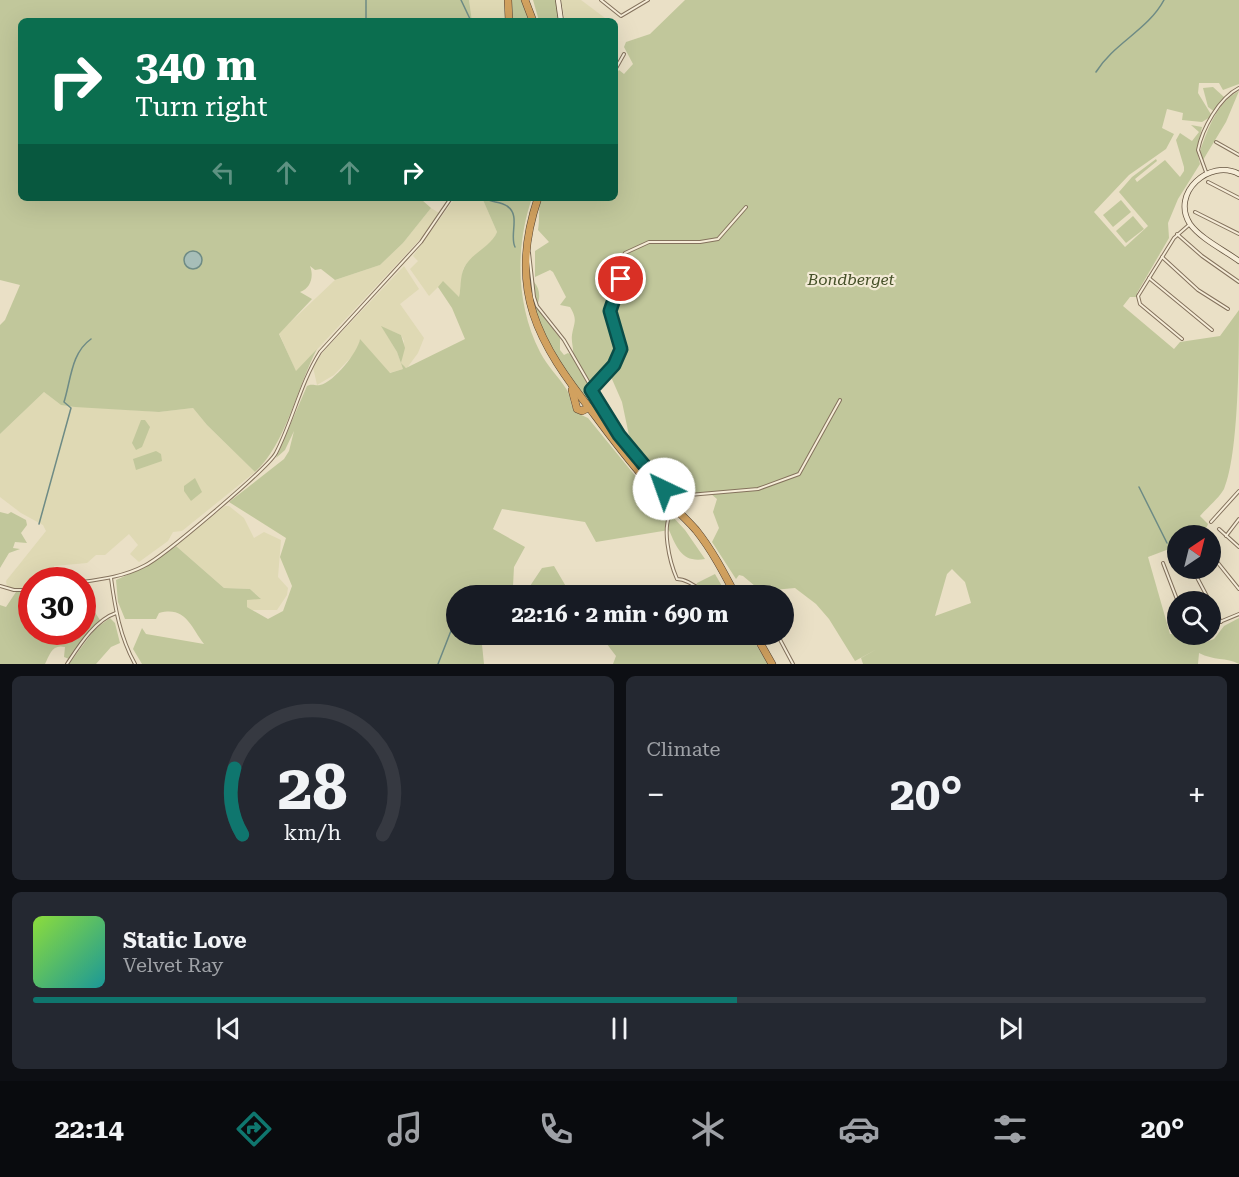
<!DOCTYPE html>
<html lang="en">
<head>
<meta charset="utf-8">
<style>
  :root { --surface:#171b24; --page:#242831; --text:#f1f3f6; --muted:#9ea1a6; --line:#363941; --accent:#0f766e }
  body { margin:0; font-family:"Roboto Serif",serif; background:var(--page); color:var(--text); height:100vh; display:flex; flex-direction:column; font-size:22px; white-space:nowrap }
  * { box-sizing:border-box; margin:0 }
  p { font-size:20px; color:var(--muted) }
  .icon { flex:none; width:33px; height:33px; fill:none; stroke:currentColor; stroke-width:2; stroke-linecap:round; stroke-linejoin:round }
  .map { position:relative; height:664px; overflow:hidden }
  .details { display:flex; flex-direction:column; gap:12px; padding:12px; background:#0d0f14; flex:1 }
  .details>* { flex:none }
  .top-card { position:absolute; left:18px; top:18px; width:600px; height:183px; border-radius:9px; box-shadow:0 6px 24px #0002; background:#0b6e4f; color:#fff; overflow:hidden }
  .needle { width:39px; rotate:35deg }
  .tools { position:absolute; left:1167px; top:525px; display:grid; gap:12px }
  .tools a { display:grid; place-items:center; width:54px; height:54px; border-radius:50%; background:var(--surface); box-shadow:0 6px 24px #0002; font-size:30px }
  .speed { position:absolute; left:18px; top:567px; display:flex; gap:12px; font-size:30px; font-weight:700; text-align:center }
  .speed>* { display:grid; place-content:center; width:78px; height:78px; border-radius:50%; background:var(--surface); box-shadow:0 6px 24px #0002; line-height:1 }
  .speed .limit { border:9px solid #d22; background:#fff; color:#111 }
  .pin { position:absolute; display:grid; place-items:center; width:51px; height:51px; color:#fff; margin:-26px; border:3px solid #fff; border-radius:50%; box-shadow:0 2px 6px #0007 }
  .me { position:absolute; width:66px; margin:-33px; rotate:318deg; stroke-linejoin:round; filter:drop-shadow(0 0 4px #0008) }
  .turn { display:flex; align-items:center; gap:21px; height:126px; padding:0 18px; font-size:27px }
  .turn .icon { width:78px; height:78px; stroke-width:2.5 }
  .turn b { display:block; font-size:42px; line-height:51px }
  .lanes { display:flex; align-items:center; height:57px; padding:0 18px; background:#0003; justify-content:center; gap:30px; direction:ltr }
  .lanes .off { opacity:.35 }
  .big { font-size:45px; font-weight:700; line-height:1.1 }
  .details .card { flex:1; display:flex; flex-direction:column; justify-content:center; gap:9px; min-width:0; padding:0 21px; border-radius:9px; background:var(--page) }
  .details .dial { align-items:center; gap:0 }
  .dial svg { height:156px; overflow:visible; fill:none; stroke:var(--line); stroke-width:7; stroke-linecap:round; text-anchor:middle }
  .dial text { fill:var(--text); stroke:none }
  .song { display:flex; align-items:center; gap:18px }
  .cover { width:72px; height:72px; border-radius:9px; background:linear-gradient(135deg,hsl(90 70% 55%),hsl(180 70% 35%)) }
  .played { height:6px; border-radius:3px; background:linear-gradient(90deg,var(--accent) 60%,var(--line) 60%) }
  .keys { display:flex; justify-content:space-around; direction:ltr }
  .heat { display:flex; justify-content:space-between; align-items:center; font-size:33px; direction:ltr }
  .details .tiles { flex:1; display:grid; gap:12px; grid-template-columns:1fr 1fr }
  .card:last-child { grid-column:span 2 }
  .trip { position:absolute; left:446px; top:585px; width:348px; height:60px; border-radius:30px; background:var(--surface); box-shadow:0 6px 24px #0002; font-weight:700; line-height:60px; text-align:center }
  .menu { display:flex; height:96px; justify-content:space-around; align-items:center; background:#090b0e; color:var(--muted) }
  .menu .icon { width:42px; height:42px }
  .menu .on { color:var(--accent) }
  .menu b { font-size:27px; color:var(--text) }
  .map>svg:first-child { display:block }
  .farmland { fill:#dfd9b4 }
  .green { fill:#c1c79b; fill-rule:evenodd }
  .water { fill:#a7beb8; stroke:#6e8b85; stroke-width:1.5 }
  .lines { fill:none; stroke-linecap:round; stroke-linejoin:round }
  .stream { stroke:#6e8b85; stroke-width:1.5 }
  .street-casing { stroke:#84725d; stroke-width:4 }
  .secondary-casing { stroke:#655440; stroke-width:6 }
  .highway-casing { stroke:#524131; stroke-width:8 }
  .street { stroke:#f6edd8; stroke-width:2 }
  .secondary { stroke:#f6edd8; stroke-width:4.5 }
  .highway { stroke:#d1a15f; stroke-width:7 }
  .route-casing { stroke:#0a4d48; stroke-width:15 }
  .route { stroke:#0f766e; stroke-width:10 }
  .labels { text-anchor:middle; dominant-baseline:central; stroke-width:4.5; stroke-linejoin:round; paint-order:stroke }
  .park-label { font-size:16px; font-style:italic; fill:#455028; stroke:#f2ead5 }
</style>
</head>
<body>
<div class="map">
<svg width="1239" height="664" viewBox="0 0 1239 664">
  <rect width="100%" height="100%" fill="#eae0c6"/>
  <g class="farmland">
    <path d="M469,0H506L507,21H472Z"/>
    <path d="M561,0H581L609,21H565Z"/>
    <path d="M455,198H480L483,200L497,232L494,239L467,263L463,269L459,297L438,287L429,296L410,269L418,261L413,256Z"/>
    <path d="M431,208L439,213L423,236L296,372L279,333L335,280L380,265L403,243Z"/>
    <path d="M404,266L419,289L400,304L424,338L418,353L407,368L404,367L401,363L404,341L401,335L382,327L397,352L403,369L389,373L360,340L357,351L334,375L317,385L313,367L323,352Z"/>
    <path d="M44,392L61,405L159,412L193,408L207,425L255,472L182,531L173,532L168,541L139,562L130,554L138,545L129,534L105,555H96L87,563L54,566L56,580H32L31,587L14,590L7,587L6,581L46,531L43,525L21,513L0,497V434Z"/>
    <path d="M225,506H229L244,518L254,538L264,532L281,540L278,577L288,588L287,595L277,610H252L247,607V599L260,598L250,589L224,588L176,546Z"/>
  </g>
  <g class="green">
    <path d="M0,0H469L472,21H21V198H423L422,200L431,208L403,243L380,265L335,280L321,269L315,270L310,266C314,276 311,288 300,292L312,299L279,334L296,371L317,349C297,387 286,444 255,472L207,425L193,408L159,412L75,407L61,405L44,392L0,434V325L5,320L20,285L0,280Z"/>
    <path d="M511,0H521L529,21H512Z"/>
    <path d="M533,0H555L559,21H539Z"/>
    <path d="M685,0H1239V84L1223,90L1219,83H1199L1198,93L1212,116L1202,122L1182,120L1183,113L1167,109L1162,128L1174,134L1166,149L1129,175L1094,212L1125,247L1148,226L1119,192L1132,177L1156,159L1157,161L1135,179L1137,182L1165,160L1180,177L1184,171V167L1176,140L1180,133L1192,141L1199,132L1191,125L1202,127L1197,151L1200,164L1178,199L1168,223L1169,238L1137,293L1141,294L1139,297H1130L1123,306L1174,349L1180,342L1220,336L1239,310C1239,352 1239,454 1224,489C1219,498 1207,508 1200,516L1208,524C1203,538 1191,535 1178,536L1177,546L1148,557L1170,634L1197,635L1206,642L1214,639L1224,626L1239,618V664C1226,657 1214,661 1199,653L1198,664H863L861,658L877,649L855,661L829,619L816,604L795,588L761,591L743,576L739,575L736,579L712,542L719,528L713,512L717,499L711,494L690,493L665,487L659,480L631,445L622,402L608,370L594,381L587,398H584C563,370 523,318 534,282C540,288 541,300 536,307L560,338V350L564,355L568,353L573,356C574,349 571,342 572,335C574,322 578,320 570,307L560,305L566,297L553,272L550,270L535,277V251L549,242L538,230C540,218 538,210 541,198H615V75L619,70L624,74L633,64L624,47L626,42L650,34ZM952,569L965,582L971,603L935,616L947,574Z"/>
    <path d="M1213,87L1224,97L1215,112L1208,107L1203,88Z"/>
    <path d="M1239,91L1226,122L1203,160L1200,151C1208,129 1217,102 1239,91Z"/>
    <path d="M488,198H532C515,247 516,305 540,352C547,366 559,377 567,390C571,397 570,405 575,412L588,418L637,478L685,530L705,559C683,563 677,549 669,530L596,542L585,522L502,509L493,529L525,547L514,567L513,586H530L542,568L554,566L571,595L456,596V634L481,635L484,664H142L133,649L142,628L146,634L204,644C190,626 186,606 159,613L156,619H125L118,602L116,580L145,567L176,546L224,588L250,589L261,599L247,600V607L268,619L283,611L292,586L280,557L286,538L229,502L284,459L289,451L294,431L285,450L276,458L307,386C312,383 315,386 320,385C334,382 358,352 360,339L390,373L403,369L397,352L381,326L401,335L405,348L401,363L406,368L465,339L452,308L438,287L443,281L459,297C461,288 460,276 464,268C471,253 491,247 497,232L483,200Z"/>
    <path d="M1121,200L1131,212L1113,227L1103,215Z"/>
    <path d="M1133,216L1144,229L1126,243L1116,231Z"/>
    <path d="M141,420H145L150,427L142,447L136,450L132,443Z"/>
    <path d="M156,451L161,454L162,461L136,470L133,459Z"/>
    <path d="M195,478L202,492L191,501L184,491V486Z"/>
    <path d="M0,512L8,514L11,512L26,520L27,525L21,533L27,543L15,542L13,548L20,549L9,553L0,568Z"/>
    <path d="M715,574L727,595L692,596L697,583Z"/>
    <path d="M31,590L32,632H82L83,608L94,611L100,620L69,659L64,657L65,647C52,644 50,654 45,664H0V605L6,607L16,592Z"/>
    <path d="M110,618L115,623L120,643L111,647L96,664H69L95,629Z"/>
    <path d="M600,635H750L768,664H613L616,656Z"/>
  </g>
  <circle class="water" cx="193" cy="260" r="9"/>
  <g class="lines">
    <g class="stream">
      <path d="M461,0L471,21"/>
      <path d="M366,21V0"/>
      <path d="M1096,72C1114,43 1148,30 1164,0"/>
      <path d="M484,198C491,203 500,201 507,206C521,215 509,235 515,247"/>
      <path d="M1139,487L1167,543"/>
      <path d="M39,524L71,408L64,402C71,380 71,353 91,339"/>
      <path d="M465,596L466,594"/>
      <path d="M438,664L456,618"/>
    </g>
    <defs>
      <g id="street">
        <path d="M601,0L621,16L648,0"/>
        <path d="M615,70L624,54"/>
        <path d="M1216,142L1239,155"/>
        <path d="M1206,172L1198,150C1202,129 1219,98 1239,88"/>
        <path d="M1208,182L1239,198"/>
        <path d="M1195,212L1239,234"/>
        <path d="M1177,234L1202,256L1239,282"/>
        <path d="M529,253L534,297L537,306L564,340L619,435L662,487L671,492L689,495L758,489L799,474L840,400"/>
        <path d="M1162,257L1198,290L1228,309"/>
        <path d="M1149,278L1212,330"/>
        <path d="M1182,339L1140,304L1138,296L1174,238L1190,224"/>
        <path d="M591,390L613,365L621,349L610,311L621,279L619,263L625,253L649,242H700L718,239L746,207"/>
        <path d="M673,511C660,524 670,563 677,579C689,579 700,591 711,596"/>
        <path d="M1211,522L1239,491"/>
        <path d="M1219,529L1239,547"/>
        <path d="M1226,536L1239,519"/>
        <path d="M1210,553L1239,589"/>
        <path d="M1163,563L1178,602"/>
        <path d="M1192,568L1210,602"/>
        <path d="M111,578C115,608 120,637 135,664"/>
        <path d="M82,582C104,579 125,576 144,566C162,558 268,468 276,453C293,420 300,384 320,352L421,242L451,198"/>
        <path d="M0,586L14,590H32"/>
        <path d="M739,596H746"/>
        <path d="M1210,603L1221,622"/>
        <path d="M1210,626L1239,614"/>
        <path d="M777,634L793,664"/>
        <path d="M67,664C79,646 95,620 116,613"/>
      </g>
      <g id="secondary">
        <path d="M558,0L561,21"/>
        <path d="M1239,174C1210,158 1170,193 1190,224C1201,239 1224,250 1239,261"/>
      </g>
      <g id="highway">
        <path d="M508,0L509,21"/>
        <path d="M525,0L533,21"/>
        <path d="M538,198C507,290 538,343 594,414C612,438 630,463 651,485C665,500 682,514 696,530C712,550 724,573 736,596"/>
        <path d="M572,390L577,409L582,411L586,409"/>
        <path d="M755,634L772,664"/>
      </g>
    </defs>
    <use href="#street" class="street-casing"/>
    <use href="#secondary" class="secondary-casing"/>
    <use href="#highway" class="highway-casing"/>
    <use href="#street" class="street"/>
    <use href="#secondary" class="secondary"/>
    <use href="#highway" class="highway"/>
  </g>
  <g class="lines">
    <defs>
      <path id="route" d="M621,279L610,311L621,349L614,365L591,390L619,435L664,489"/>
    </defs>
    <use href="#route" class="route-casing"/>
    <use href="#route" class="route"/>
  </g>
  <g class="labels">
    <g class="park-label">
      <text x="851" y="279">Bondberget</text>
    </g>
  </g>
</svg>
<div class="tools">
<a><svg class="needle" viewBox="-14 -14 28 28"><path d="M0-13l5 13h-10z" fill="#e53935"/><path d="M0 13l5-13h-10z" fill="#9ea1a6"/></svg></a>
<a><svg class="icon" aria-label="search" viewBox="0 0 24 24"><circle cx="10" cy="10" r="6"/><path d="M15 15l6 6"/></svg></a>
</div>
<div class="speed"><div class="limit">30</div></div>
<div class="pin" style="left:621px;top:279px;background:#d93025"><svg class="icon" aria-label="arrive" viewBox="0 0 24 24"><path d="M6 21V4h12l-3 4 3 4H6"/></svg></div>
<svg class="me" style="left:664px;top:489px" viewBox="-20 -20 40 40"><circle r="19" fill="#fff"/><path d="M0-13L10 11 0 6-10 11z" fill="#0f766e"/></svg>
<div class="trip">22:16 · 2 min · 690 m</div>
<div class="top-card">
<div class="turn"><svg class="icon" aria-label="right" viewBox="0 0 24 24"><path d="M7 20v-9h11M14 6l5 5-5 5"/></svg><div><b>340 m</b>Turn right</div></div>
<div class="lanes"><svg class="icon off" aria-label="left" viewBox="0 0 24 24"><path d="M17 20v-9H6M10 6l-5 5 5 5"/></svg><svg class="icon off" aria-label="ahead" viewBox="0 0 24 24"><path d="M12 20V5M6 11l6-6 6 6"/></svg><svg class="icon off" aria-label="ahead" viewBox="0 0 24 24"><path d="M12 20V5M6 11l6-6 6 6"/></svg><svg class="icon" aria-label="right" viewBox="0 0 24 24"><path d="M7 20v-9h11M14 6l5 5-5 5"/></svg></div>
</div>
</div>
<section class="details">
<div class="tiles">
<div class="card dial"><svg viewBox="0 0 100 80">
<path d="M14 69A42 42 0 1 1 86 69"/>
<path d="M14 69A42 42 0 0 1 10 35" stroke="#0f766e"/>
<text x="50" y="56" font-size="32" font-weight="700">28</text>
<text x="50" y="72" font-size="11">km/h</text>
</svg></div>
<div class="card"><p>Climate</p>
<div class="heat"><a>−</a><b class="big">20°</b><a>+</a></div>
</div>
<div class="card">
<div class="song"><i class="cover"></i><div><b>Static Love</b><p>Velvet Ray</p></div></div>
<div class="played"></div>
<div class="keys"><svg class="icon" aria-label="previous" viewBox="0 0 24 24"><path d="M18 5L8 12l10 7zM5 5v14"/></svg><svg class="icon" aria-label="pause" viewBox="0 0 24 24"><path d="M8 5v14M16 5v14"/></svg><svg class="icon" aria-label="next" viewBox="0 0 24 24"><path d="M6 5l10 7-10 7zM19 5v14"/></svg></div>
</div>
</div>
</section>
<nav class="menu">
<b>22:14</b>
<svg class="icon on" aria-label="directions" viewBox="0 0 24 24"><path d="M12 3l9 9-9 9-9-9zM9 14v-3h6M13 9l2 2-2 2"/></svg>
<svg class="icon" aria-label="music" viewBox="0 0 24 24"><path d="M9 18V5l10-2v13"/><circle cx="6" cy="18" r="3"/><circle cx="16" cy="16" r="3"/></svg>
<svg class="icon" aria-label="phone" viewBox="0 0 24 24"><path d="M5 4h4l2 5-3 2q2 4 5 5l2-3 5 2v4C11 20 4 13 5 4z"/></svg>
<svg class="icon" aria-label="climate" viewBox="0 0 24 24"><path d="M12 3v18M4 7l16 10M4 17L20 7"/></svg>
<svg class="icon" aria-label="car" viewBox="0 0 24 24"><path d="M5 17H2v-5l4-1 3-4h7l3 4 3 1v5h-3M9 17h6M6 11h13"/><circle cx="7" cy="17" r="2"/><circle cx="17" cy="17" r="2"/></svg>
<svg class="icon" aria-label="filters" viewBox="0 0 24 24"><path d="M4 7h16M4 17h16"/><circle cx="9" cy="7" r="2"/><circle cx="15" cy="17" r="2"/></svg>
<b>20°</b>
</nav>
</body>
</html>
